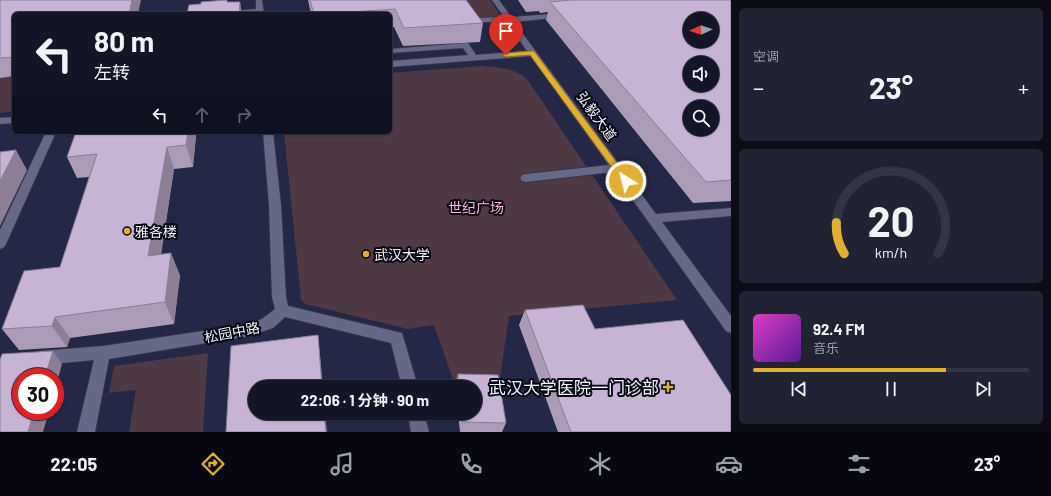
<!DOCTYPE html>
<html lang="zh">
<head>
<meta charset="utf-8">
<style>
  :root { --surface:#141628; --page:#212334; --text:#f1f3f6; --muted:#9d9fa8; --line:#333545; --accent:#e2ae34 }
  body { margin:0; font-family:Barlow,"Noto Sans SC",sans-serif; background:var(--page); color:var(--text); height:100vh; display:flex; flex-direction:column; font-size:15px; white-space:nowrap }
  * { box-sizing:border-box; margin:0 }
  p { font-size:13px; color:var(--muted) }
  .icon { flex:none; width:22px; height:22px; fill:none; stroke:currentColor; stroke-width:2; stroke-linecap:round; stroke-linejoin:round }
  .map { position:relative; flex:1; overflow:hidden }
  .sheet { display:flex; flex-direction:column; gap:8px; padding:8px; background:#0b0c16; width:320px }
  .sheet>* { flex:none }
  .top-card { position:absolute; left:12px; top:12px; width:380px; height:122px; border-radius:6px; box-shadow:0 1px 3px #0004,0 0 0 1px var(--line); background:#141628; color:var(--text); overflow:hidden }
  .needle { width:26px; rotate:267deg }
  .buttons { position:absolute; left:683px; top:12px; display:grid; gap:8px }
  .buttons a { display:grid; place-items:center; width:36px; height:36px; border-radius:50%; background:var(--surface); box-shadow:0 1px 3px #0004,0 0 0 1px var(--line); font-size:20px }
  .speed { position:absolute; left:12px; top:368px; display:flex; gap:8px; font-size:20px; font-weight:700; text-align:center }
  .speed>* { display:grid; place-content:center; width:52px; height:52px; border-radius:50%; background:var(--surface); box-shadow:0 1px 3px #0004,0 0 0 1px var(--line); line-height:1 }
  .speed .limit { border:6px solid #d22; background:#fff; color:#111 }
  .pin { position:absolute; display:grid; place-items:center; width:34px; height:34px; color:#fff; margin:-41px -17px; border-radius:50% 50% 50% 0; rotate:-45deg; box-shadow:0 0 4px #0007 }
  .pin .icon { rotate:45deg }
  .me { position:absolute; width:44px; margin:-22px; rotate:324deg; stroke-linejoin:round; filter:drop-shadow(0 0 3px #0008) }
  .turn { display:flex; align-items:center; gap:14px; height:84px; padding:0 16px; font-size:18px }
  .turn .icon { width:52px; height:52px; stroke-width:2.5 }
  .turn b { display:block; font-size:28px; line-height:34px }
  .lanes { display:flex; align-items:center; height:38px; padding:0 16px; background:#0003; justify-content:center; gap:20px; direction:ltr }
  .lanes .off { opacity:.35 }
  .big { font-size:30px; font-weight:700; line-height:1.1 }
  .sheet .tile { flex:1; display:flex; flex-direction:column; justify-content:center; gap:6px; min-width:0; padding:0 14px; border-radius:6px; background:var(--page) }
  .sheet .dial { align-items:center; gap:0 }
  .dial svg { height:104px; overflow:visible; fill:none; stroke:var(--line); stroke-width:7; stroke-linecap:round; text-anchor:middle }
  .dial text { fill:var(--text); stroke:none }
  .song { display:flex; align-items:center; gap:12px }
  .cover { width:48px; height:48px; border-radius:6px; background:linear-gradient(135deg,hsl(310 70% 55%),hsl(270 70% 35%)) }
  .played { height:4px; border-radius:2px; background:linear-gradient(90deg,var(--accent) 70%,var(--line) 70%) }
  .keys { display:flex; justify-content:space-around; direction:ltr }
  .heat { display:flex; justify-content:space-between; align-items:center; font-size:22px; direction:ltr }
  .trip { position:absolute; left:248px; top:380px; width:234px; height:40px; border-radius:20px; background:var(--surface); box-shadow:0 1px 3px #0004,0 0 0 1px var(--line); font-weight:700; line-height:40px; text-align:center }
  .tabs { display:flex; height:64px; justify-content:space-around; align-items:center; background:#080910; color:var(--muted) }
  .tabs .icon { width:28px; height:28px }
  .tabs .on { color:var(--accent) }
  .tabs b { font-size:18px; color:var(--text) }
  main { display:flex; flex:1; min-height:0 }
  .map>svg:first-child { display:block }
  .built { fill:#242745; fill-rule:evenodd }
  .green { fill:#4f3945 }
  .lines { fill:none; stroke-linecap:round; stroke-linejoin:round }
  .minor-casing { stroke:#353549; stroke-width:2 }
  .minor { fill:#656987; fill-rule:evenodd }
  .wall { fill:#ab9bb7 }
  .shaded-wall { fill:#8b7e95 }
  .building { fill:#c7b4d5; stroke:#8b7e95; fill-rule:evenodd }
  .route { fill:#e2ae34; stroke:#937122 }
  .poi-dot { fill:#e2ae34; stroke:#070813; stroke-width:1.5 }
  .labels { text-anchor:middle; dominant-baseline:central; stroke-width:4; stroke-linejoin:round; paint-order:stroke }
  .street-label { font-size:14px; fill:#f1f3fd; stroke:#070813 }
  .park-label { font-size:14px; fill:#f5b9da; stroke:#070813 }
  .poi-label { font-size:14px; fill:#f1f3fd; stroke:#070813; text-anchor:start }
  .near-poi-label { font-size:17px; fill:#f1f3fd; stroke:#070813; text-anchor:end }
</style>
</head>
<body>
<main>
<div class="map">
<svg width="731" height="432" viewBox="0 0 731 432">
  <rect width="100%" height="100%" fill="#1a1d35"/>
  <path class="built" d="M0,0H731V432H0ZM14,14H390V132H14ZM690,19H712V41H690ZM690,63H712V85H690ZM690,107H712V129H690ZM21,377H55V411H21ZM255,387H475V413H255Z"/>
  <g class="green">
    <path d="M451,0H490L501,17L463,18Z"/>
    <path d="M14,63V111L0,113V75Z"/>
    <path d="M482,66C499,67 514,68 527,79L677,300L509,316L500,378L455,385L434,325L408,329L305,304L301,299L284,132H390V73Z"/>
    <path d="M208,353L203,432H129L136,390L109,393L114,366Z"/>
  </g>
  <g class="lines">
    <defs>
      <g id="minor">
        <path d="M217,0H223V12L256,9V0H262L264,14H215Z"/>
        <path d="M453,0H460L476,18L504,17L492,0H499L511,17L566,13L567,15L563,17L514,22L656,214L731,208V216L662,222L731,316V333L726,331L613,172L526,182L522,181L520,178L522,175L526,174L609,165L531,56L390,67V61L468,55L463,48L390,53V49L465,43H468L476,55L527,51L507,22H471Z"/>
        <path d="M14,117V123L0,124V118Z"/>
        <path d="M46,132H56L6,244L4,247L0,249V230Z"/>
        <path d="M263,132H273L281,205L286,297L288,306L402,333L418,387H402L391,343L285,317L273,328L249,336L109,359L95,432H77L94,360L41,365L36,363L33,358L36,353L41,351L103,346L249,324L262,319L275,309L272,297L269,205Z"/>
        <path d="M408,413H424L429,432H411Z"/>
      </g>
    </defs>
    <use href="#minor" class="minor-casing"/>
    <use href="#minor" class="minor"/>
  </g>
  <g class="wall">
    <path d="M0,0L138,9L14,14V76L0,78Z"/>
    <path d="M308,0H466L483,23L480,42L403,46L394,27L390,28V14H311Z"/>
    <path d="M518,0H731V201L693,203L546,20L548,12L540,13L539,11L526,12Z"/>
    <path d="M196,135L193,167L174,169L161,255L180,275L174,324L70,338L67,347L19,350L2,329L60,267L89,177L77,178L67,157Z"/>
    <path d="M525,310L595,329L731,432H558L519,325Z"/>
    <path d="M458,374L498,375L506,423L502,432H460L458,413H475V387H455V385Z"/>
  </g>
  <g class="shaded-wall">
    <path d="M132,0H141L138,14H129Z"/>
    <path d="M240,2L242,14H239Z"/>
    <path d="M188,132H196V135L193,167L186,145Z"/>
    <path d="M167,147L174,169L157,278L148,256Z"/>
    <path d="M16,150L27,170L0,226V181Z"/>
    <path d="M171,253L180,275L174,324L165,302Z"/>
    <path d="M55,317L70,338L67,347L52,326Z"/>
    <path d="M318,335L320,356L323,387H322Z"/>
    <path d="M53,351L62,364L55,390V377H45Z"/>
    <path d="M34,411H49L43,432H28Z"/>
    <path d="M324,413H325L327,432H326Z"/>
  </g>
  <g class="building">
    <path d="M0,0H132L129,14H14V57L0,58Z"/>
    <path d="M227,0V2H240L239,14H187L189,5L201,4V2Z"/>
    <path d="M310,0H466L483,23L404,28L395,9L350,12L351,14H314Z"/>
    <path d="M571,0H731V180L706,182L550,2ZM690,19H712V41H690ZM690,63H712V85H690ZM690,107H712V129H690Z"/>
    <path d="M76,132H188L186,145L167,147L148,256L171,253L165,302L55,317L52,326L2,329L24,271L60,267L97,154L67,157Z"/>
    <path d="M16,150L0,181V152Z"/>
    <path d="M583,305L595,329L683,320L731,395V432H571L525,310Z"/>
    <path d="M318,335L322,387H255V413H324L326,432H226L231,346Z"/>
    <path d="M53,351L45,377H21V411H34L28,432H0V360L2,354Z"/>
    <path d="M458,374L498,375L506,423L463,422L462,413H475V387H459Z"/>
  </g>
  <path class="route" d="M532,51H534L629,179L630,181L629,183H623L530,55L506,57L502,55L506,53Z"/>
  <g class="poi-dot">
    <circle cx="127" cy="231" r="4"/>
    <circle cx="366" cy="254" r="4"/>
    <path d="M666 381h4v4h4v4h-4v4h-4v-4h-4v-4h4z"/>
  </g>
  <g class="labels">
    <g class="street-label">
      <text transform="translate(597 116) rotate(54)">弘毅大道</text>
      <text transform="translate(232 332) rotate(-11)">松园中路</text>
    </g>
    <g class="park-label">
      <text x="476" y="207">世纪广场</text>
    </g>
    <g class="poi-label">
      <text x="135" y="231">雅各楼</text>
      <text x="374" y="254">武汉大学</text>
    </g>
    <g class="near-poi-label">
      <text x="659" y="387">武汉大学医院一门诊部</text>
    </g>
  </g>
</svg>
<div class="buttons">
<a><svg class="needle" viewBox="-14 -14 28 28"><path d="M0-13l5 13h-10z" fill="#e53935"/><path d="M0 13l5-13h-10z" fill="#9d9fa8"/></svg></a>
<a><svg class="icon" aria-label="sound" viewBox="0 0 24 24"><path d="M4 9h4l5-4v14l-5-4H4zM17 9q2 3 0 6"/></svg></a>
<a><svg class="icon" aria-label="search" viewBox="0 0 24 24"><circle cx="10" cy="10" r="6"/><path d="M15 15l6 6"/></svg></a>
</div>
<div class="speed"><div class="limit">30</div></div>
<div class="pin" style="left:506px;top:55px;background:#d93025"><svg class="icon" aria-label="arrive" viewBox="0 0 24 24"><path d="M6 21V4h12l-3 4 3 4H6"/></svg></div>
<svg class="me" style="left:626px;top:181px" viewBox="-20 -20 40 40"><circle r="17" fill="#e2ae34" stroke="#fff" stroke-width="3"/><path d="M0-11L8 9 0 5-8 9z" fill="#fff"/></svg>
<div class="trip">22:06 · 1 分钟 · 90 m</div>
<div class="top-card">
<div class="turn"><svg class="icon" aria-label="left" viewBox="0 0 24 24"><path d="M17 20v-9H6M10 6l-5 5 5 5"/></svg><div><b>80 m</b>左转</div></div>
<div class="lanes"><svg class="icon" aria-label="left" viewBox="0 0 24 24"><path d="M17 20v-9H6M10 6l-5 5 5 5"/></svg><svg class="icon off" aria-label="ahead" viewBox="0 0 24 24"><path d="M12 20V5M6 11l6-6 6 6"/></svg><svg class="icon off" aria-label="right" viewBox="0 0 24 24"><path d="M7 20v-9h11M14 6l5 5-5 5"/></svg></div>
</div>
</div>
<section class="sheet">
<div class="tile"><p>空调</p>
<div class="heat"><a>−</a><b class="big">23°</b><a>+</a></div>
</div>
<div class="tile dial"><svg viewBox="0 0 100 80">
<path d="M14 69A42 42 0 1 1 86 69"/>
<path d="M14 69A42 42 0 0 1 8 45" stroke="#e2ae34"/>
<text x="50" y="56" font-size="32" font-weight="700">20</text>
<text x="50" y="72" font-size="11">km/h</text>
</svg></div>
<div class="tile">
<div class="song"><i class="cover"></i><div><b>92.4 FM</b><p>音乐</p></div></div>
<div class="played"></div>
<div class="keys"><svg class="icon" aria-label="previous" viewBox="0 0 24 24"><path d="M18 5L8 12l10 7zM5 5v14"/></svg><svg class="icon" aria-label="pause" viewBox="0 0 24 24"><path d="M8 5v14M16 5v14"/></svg><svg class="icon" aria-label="next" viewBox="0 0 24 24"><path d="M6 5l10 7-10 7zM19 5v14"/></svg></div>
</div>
</section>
</main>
<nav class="tabs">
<b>22:05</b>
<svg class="icon on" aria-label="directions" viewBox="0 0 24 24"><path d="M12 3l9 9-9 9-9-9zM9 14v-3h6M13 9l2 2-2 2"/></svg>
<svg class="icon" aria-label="music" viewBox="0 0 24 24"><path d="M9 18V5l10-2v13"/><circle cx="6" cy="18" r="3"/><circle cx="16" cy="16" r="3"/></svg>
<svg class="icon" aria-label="phone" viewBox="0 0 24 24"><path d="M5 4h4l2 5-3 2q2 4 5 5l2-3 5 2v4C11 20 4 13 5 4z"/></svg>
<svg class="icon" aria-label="climate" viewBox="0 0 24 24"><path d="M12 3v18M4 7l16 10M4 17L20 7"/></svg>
<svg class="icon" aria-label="car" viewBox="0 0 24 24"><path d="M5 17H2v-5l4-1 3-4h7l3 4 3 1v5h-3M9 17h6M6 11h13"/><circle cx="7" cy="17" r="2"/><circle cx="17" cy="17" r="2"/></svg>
<svg class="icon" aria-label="filters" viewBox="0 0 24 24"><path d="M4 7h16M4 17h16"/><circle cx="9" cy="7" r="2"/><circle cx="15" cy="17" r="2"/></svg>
<b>23°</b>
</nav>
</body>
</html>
